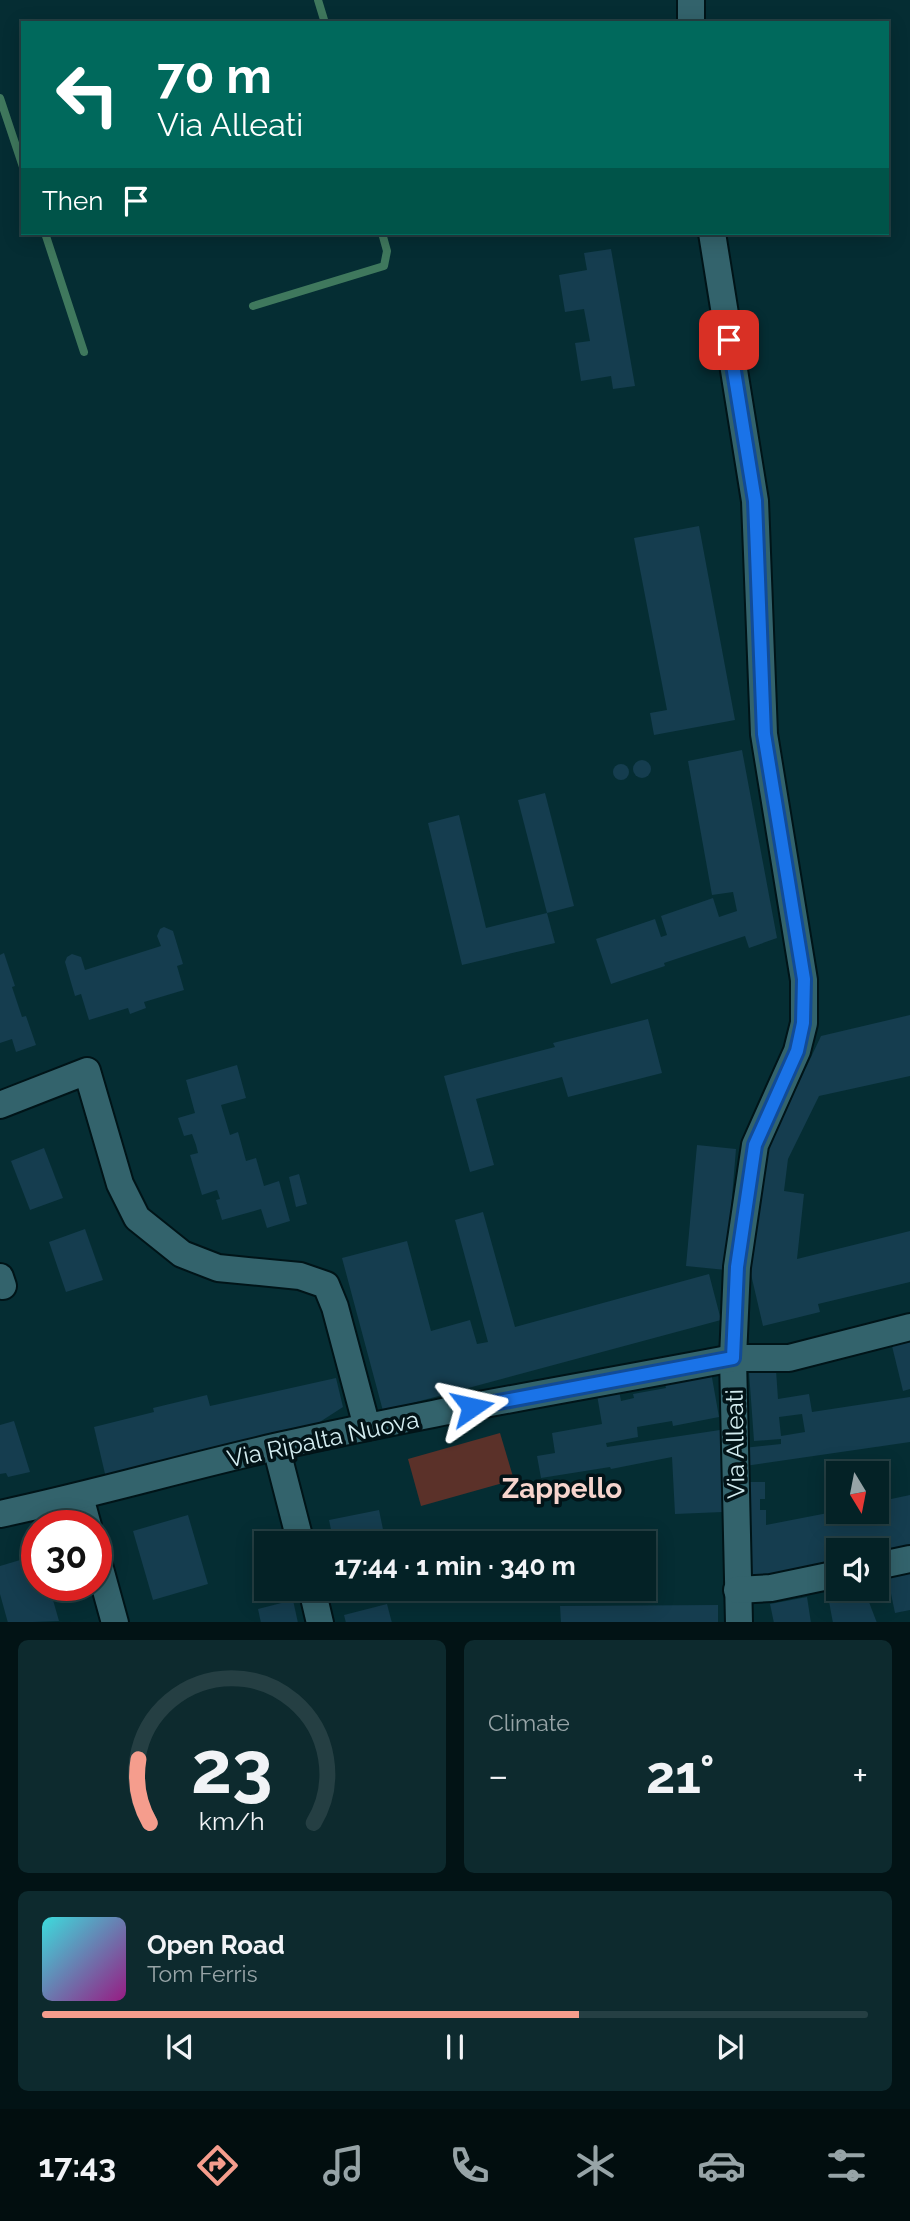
<!DOCTYPE html>
<html lang="en">
<head>
<meta charset="utf-8">
<style>
  :root { --surface:#042226; --page:#0d2a2e; --text:#f1f3f6; --muted:#97a4a7; --line:#253f43; --accent:#f59d8d }
  body { margin:0; font-family:Raleway,sans-serif; background:var(--page); color:var(--text); height:100vh; display:flex; flex-direction:column; font-size:26px; white-space:nowrap }
  * { box-sizing:border-box; margin:0 }
  p { font-size:23px; color:var(--muted) }
  .icon { flex:none; width:38px; height:38px; fill:none; stroke:currentColor; stroke-width:2; stroke-linecap:round; stroke-linejoin:round }
  .map { position:relative; height:1622px; overflow:hidden }
  .details { display:flex; flex-direction:column; gap:18px; padding:18px; background:#021315; flex:1 }
  .details>* { flex:none }
  .top-card { position:absolute; left:21px; top:21px; width:868px; height:214px; border-radius:0px; box-shadow:0 4px 18px #0003,0 0 0 2px var(--line); background:#00695c; color:#fff; overflow:hidden }
  .needle { width:46px; rotate:170deg }
  .tools { position:absolute; left:826px; top:1461px; display:grid; gap:14px }
  .tools a { display:grid; place-items:center; width:63px; height:63px; border-radius:0px; background:var(--surface); box-shadow:0 4px 18px #0003,0 0 0 2px var(--line); font-size:35px }
  .speed { position:absolute; left:21px; top:1510px; display:flex; gap:14px; font-size:35px; font-weight:700; text-align:center }
  .speed>* { display:grid; place-content:center; width:91px; height:91px; border-radius:50%; background:var(--surface); box-shadow:0 4px 18px #0003,0 0 0 2px var(--line); line-height:1 }
  .speed .limit { border:10px solid #d22; background:#fff; color:#111 }
  .pin { position:absolute; display:grid; place-items:center; width:60px; height:60px; color:#fff; margin:-30px; border-radius:14px; box-shadow:0 4px 10px #0006 }
  .me { position:absolute; width:77px; margin:-38px; rotate:79deg; stroke-linejoin:round; filter:drop-shadow(0 0 5px #0008) }
  .turn { display:flex; align-items:center; gap:24px; height:147px; padding:0 21px; font-size:32px }
  .turn .icon { width:91px; height:91px; stroke-width:2.5 }
  .turn b { display:block; font-size:49px; line-height:60px }
  .then { display:flex; align-items:center; height:66px; padding:0 21px; background:#0003; gap:14px; font-size:26px }
  .big { font-size:52px; font-weight:700; line-height:1.1 }
  .details .tile { flex:1; display:flex; flex-direction:column; justify-content:center; gap:10px; min-width:0; padding:0 24px; border-radius:10px; background:var(--page) }
  .details .dial { align-items:center; gap:0 }
  .dial svg { height:182px; overflow:visible; fill:none; stroke:var(--line); stroke-width:7; stroke-linecap:round; text-anchor:middle }
  .dial text { fill:var(--text); stroke:none }
  .song { display:flex; align-items:center; gap:21px }
  .cover { width:84px; height:84px; border-radius:10px; background:linear-gradient(135deg,hsl(180 70% 55%),hsl(310 70% 35%)) }
  .played { height:7px; border-radius:4px; background:linear-gradient(90deg,var(--accent) 65%,var(--line) 65%) }
  .keys { display:flex; justify-content:space-around; direction:ltr }
  .heat { display:flex; justify-content:space-between; align-items:center; font-size:38px; direction:ltr }
  .details .tiles { flex:1; display:grid; gap:18px; grid-template-columns:1fr 1fr }
  .tile:last-child { grid-column:span 2 }
  .trip { position:absolute; left:254px; top:1531px; width:402px; height:70px; border-radius:0px; background:var(--surface); box-shadow:0 4px 18px #0003,0 0 0 2px var(--line); font-weight:700; line-height:70px; text-align:center }
  .tabs { display:flex; height:112px; justify-content:space-around; align-items:center; background:#020e0f; color:var(--muted) }
  .tabs .icon { width:49px; height:49px }
  .tabs .active { color:var(--accent) }
  .tabs b { font-size:32px; color:var(--text) }
  .map>svg:first-child { display:block }
  .green { fill:#5b3129 }
  .lines { fill:none; stroke-linecap:round; stroke-linejoin:round }
  .stream { stroke:#3f785d; stroke-width:8 }
  .building { fill:#153d4f; fill-rule:evenodd }
  .minor-casing { stroke:#001418; stroke-width:30 }
  .minor { stroke:#33636c; stroke-width:26 }
  .route-casing { stroke:#114b97; stroke-width:18 }
  .route { stroke:#1a73e8; stroke-width:12 }
  .labels { text-anchor:middle; dominant-baseline:central; stroke-width:7; stroke-linejoin:round; paint-order:stroke }
  .street-label { font-size:24px; fill:#d3ecf0; stroke:#021317 }
  .quarter-label { font-size:28px; font-weight:bold; fill:#f6d4cd; stroke:#021317 }
</style>
</head>
<body>
<div class="map">
<svg width="910" height="1623" viewBox="0 0 910 1623">
  <rect width="100%" height="100%" fill="#052d33"/>
  <path class="green" d="M500,1433L514,1480L421,1506L408,1459Z"/>
  <g class="lines">
    <g class="stream">
      <path d="M318,0L325,23"/>
      <path d="M0,98L23,167"/>
      <path d="M45,233L84,352"/>
      <path d="M253,306L384,266L387,251L382,233"/>
    </g>
  </g>
  <g class="building">
    <path d="M611,249L635,386L613,389L611,376L581,381L575,343L590,341L584,309L565,312L559,275L587,270L584,253Z"/>
    <path d="M699,526L735,720L654,735L650,713L667,710L634,538Z"/>
    <path d="M742,750L777,938L749,948L745,936L664,963L665,966L611,984L596,939L655,919L661,937L667,935L661,916L713,898L719,917L737,911L733,892L712,895L688,761Z"/>
    <circle cx="642" cy="769" r="9"/>
    <circle cx="621" cy="772" r="8"/>
    <path d="M545,793L574,906L547,913L518,800Z"/>
    <path d="M459,815L486,928L547,913L555,943L462,965L428,823Z"/>
    <path d="M164,927L173,931L183,964L177,966L184,990L144,1002L146,1008L130,1014L128,1008L89,1020L81,994L75,996L65,962L67,957L72,954L81,957L85,970L161,946L157,936L160,929Z"/>
    <path d="M4,953L15,986L12,987L22,1017L26,1016L36,1045L16,1052L12,1039L0,1043V955Z"/>
    <path d="M910,1015V1076L819,1096L788,1159L784,1191L804,1194L797,1259L910,1231V1282L818,1304L820,1312L763,1326L750,1270L764,1157L821,1036Z"/>
    <path d="M648,1019L662,1073L568,1097L562,1077L476,1099L494,1165L470,1172L444,1076L555,1047L553,1043Z"/>
    <path d="M237,1065L246,1098L221,1105L230,1135L238,1132L246,1161L256,1158L264,1186L279,1181L290,1221L267,1228L261,1209L222,1220L216,1200L220,1199L217,1190L202,1195L190,1155L198,1153L196,1145L192,1134L184,1136L178,1118L195,1113L186,1080Z"/>
    <path d="M697,1145L736,1149L726,1270L686,1266Z"/>
    <path d="M44,1148L63,1198L30,1210L11,1161Z"/>
    <path d="M299,1174L307,1204L296,1207L289,1177Z"/>
    <path d="M483,1212L515,1327L709,1274L721,1320L383,1411L342,1258L407,1241L431,1331L470,1320L477,1344L488,1342L455,1220Z"/>
    <path d="M85,1229L103,1280L66,1292L49,1242Z"/>
    <path d="M910,1342V1389L903,1391L892,1346Z"/>
    <path d="M776,1370L778,1399L809,1394L812,1412L910,1397V1442L745,1466L743,1448L781,1444V1439L754,1441L749,1372ZM802,1414L805,1432L781,1436L779,1417Z"/>
    <path d="M711,1372L719,1417L673,1426L672,1421L637,1427L638,1437L606,1443L607,1447L720,1430L723,1512L675,1514L672,1457L611,1469L610,1467L541,1478L537,1456L555,1453L552,1433L602,1424L596,1389L618,1385L621,1401L634,1398L633,1394L666,1388L664,1381Z"/>
    <path d="M336,1378L343,1407L312,1427L106,1478L94,1427L154,1412L153,1408L207,1395L210,1406Z"/>
    <path d="M14,1421L30,1472L8,1477L6,1473L0,1474V1425Z"/>
    <path d="M746,1482H765V1499H760V1510H766V1525L838,1511L877,1512V1502L910,1495V1553L877,1555V1550H838V1564L747,1582Z"/>
    <path d="M379,1510L386,1544H334L329,1520Z"/>
    <path d="M188,1515L208,1584L153,1600L133,1531Z"/>
    <path d="M37,1555V1586H49L59,1621L8,1623L0,1594V1566Z"/>
    <path d="M910,1570V1610L895,1613L887,1574Z"/>
    <path d="M864,1589L877,1623H833L828,1596Z"/>
    <path d="M807,1597L811,1623H774L770,1604Z"/>
    <path d="M293,1600L298,1623H261L258,1609Z"/>
    <path d="M387,1604L392,1623H346L344,1615Z"/>
    <path d="M718,1605V1623H561L560,1606Z"/>
  </g>
  <g class="lines">
    <defs>
      <g id="minor">
        <path d="M691,0V23"/>
        <path d="M712,233L755,501L764,734L804,980V1023L797,1051L755,1145L737,1267L733,1358L739,1623"/>
        <path d="M0,1105L87,1071L120,1184L137,1218L182,1254L218,1268L300,1276L326,1285L335,1307L367,1427"/>
        <path d="M0,1277L3,1286"/>
        <path d="M276,1447L301,1544"/>
        <path d="M80,1497L88,1526"/>
        <path d="M0,1514C94,1494 186,1467 279,1446C429,1412 582,1387 733,1358H789L910,1327"/>
        <path d="M96,1554L115,1623"/>
        <path d="M877,1566L910,1559"/>
        <path d="M312,1589L320,1623"/>
        <path d="M737,1590L771,1588L838,1574"/>
      </g>
    </defs>
    <use href="#minor" class="minor-casing"/>
    <use href="#minor" class="minor"/>
  </g>
  <g class="lines">
    <defs>
      <path id="route" d="M472,1407L733,1358L737,1267L755,1145L797,1051L803,1023L804,979L764,734L755,501L729,340"/>
    </defs>
    <use href="#route" class="route-casing"/>
    <use href="#route" class="route"/>
  </g>
  <g class="labels">
    <g class="street-label">
      <text transform="translate(323 1439) rotate(-12)">Via Ripalta Nuova</text>
      <text transform="translate(735 1444) rotate(-91)">Via Alleati</text>
    </g>
    <g class="quarter-label">
      <text x="562" y="1488">Zappello</text>
    </g>
  </g>
</svg>
<div class="tools">
<a><svg class="needle" viewBox="-14 -14 28 28"><path d="M0-13l5 13h-10z" fill="#e53935"/><path d="M0 13l5-13h-10z" fill="#97a4a7"/></svg></a>
<a><svg class="icon" aria-label="sound" viewBox="0 0 24 24"><path d="M4 9h4l5-4v14l-5-4H4zM17 9q2 3 0 6"/></svg></a>
</div>
<div class="speed"><div class="limit">30</div></div>
<div class="pin" style="left:729px;top:340px;background:#d93025"><svg class="icon" aria-label="arrive" viewBox="0 0 24 24"><path d="M6 21V4h12l-3 4 3 4H6"/></svg></div>
<svg class="me" style="left:472px;top:1407px" viewBox="-20 -20 40 40"><path d="M0-17L14 15 0 8-14 15z" fill="#1a73e8" stroke="#fff" stroke-width="4"/></svg>
<div class="trip">17:44 · 1 min · 340 m</div>
<div class="top-card">
<div class="turn"><svg class="icon" aria-label="left" viewBox="0 0 24 24"><path d="M17 20v-9H6M10 6l-5 5 5 5"/></svg><div><b>70 m</b>Via Alleati</div></div>
<div class="then">Then<svg class="icon" aria-label="arrive" viewBox="0 0 24 24"><path d="M6 21V4h12l-3 4 3 4H6"/></svg></div>
</div>
</div>
<section class="details">
<div class="tiles">
<div class="tile dial"><svg viewBox="0 0 100 80">
<path d="M14 69A42 42 0 1 1 86 69"/>
<path d="M14 69A42 42 0 0 1 9 41" stroke="#f59d8d"/>
<text x="50" y="56" font-size="32" font-weight="700">23</text>
<text x="50" y="72" font-size="11">km/h</text>
</svg></div>
<div class="tile"><p>Climate</p>
<div class="heat"><a>−</a><b class="big">21°</b><a>+</a></div>
</div>
<div class="tile">
<div class="song"><i class="cover"></i><div><b>Open Road</b><p>Tom Ferris</p></div></div>
<div class="played"></div>
<div class="keys"><svg class="icon" aria-label="previous" viewBox="0 0 24 24"><path d="M18 5L8 12l10 7zM5 5v14"/></svg><svg class="icon" aria-label="pause" viewBox="0 0 24 24"><path d="M8 5v14M16 5v14"/></svg><svg class="icon" aria-label="next" viewBox="0 0 24 24"><path d="M6 5l10 7-10 7zM19 5v14"/></svg></div>
</div>
</div>
</section>
<nav class="tabs">
<b>17:43</b>
<svg class="icon active" aria-label="directions" viewBox="0 0 24 24"><path d="M12 3l9 9-9 9-9-9zM9 14v-3h6M13 9l2 2-2 2"/></svg>
<svg class="icon" aria-label="music" viewBox="0 0 24 24"><path d="M9 18V5l10-2v13"/><circle cx="6" cy="18" r="3"/><circle cx="16" cy="16" r="3"/></svg>
<svg class="icon" aria-label="phone" viewBox="0 0 24 24"><path d="M5 4h4l2 5-3 2q2 4 5 5l2-3 5 2v4C11 20 4 13 5 4z"/></svg>
<svg class="icon" aria-label="climate" viewBox="0 0 24 24"><path d="M12 3v18M4 7l16 10M4 17L20 7"/></svg>
<svg class="icon" aria-label="car" viewBox="0 0 24 24"><path d="M5 17H2v-5l4-1 3-4h7l3 4 3 1v5h-3M9 17h6M6 11h13"/><circle cx="7" cy="17" r="2"/><circle cx="17" cy="17" r="2"/></svg>
<svg class="icon" aria-label="filters" viewBox="0 0 24 24"><path d="M4 7h16M4 17h16"/><circle cx="9" cy="7" r="2"/><circle cx="15" cy="17" r="2"/></svg>
</nav>
</body>
</html>
